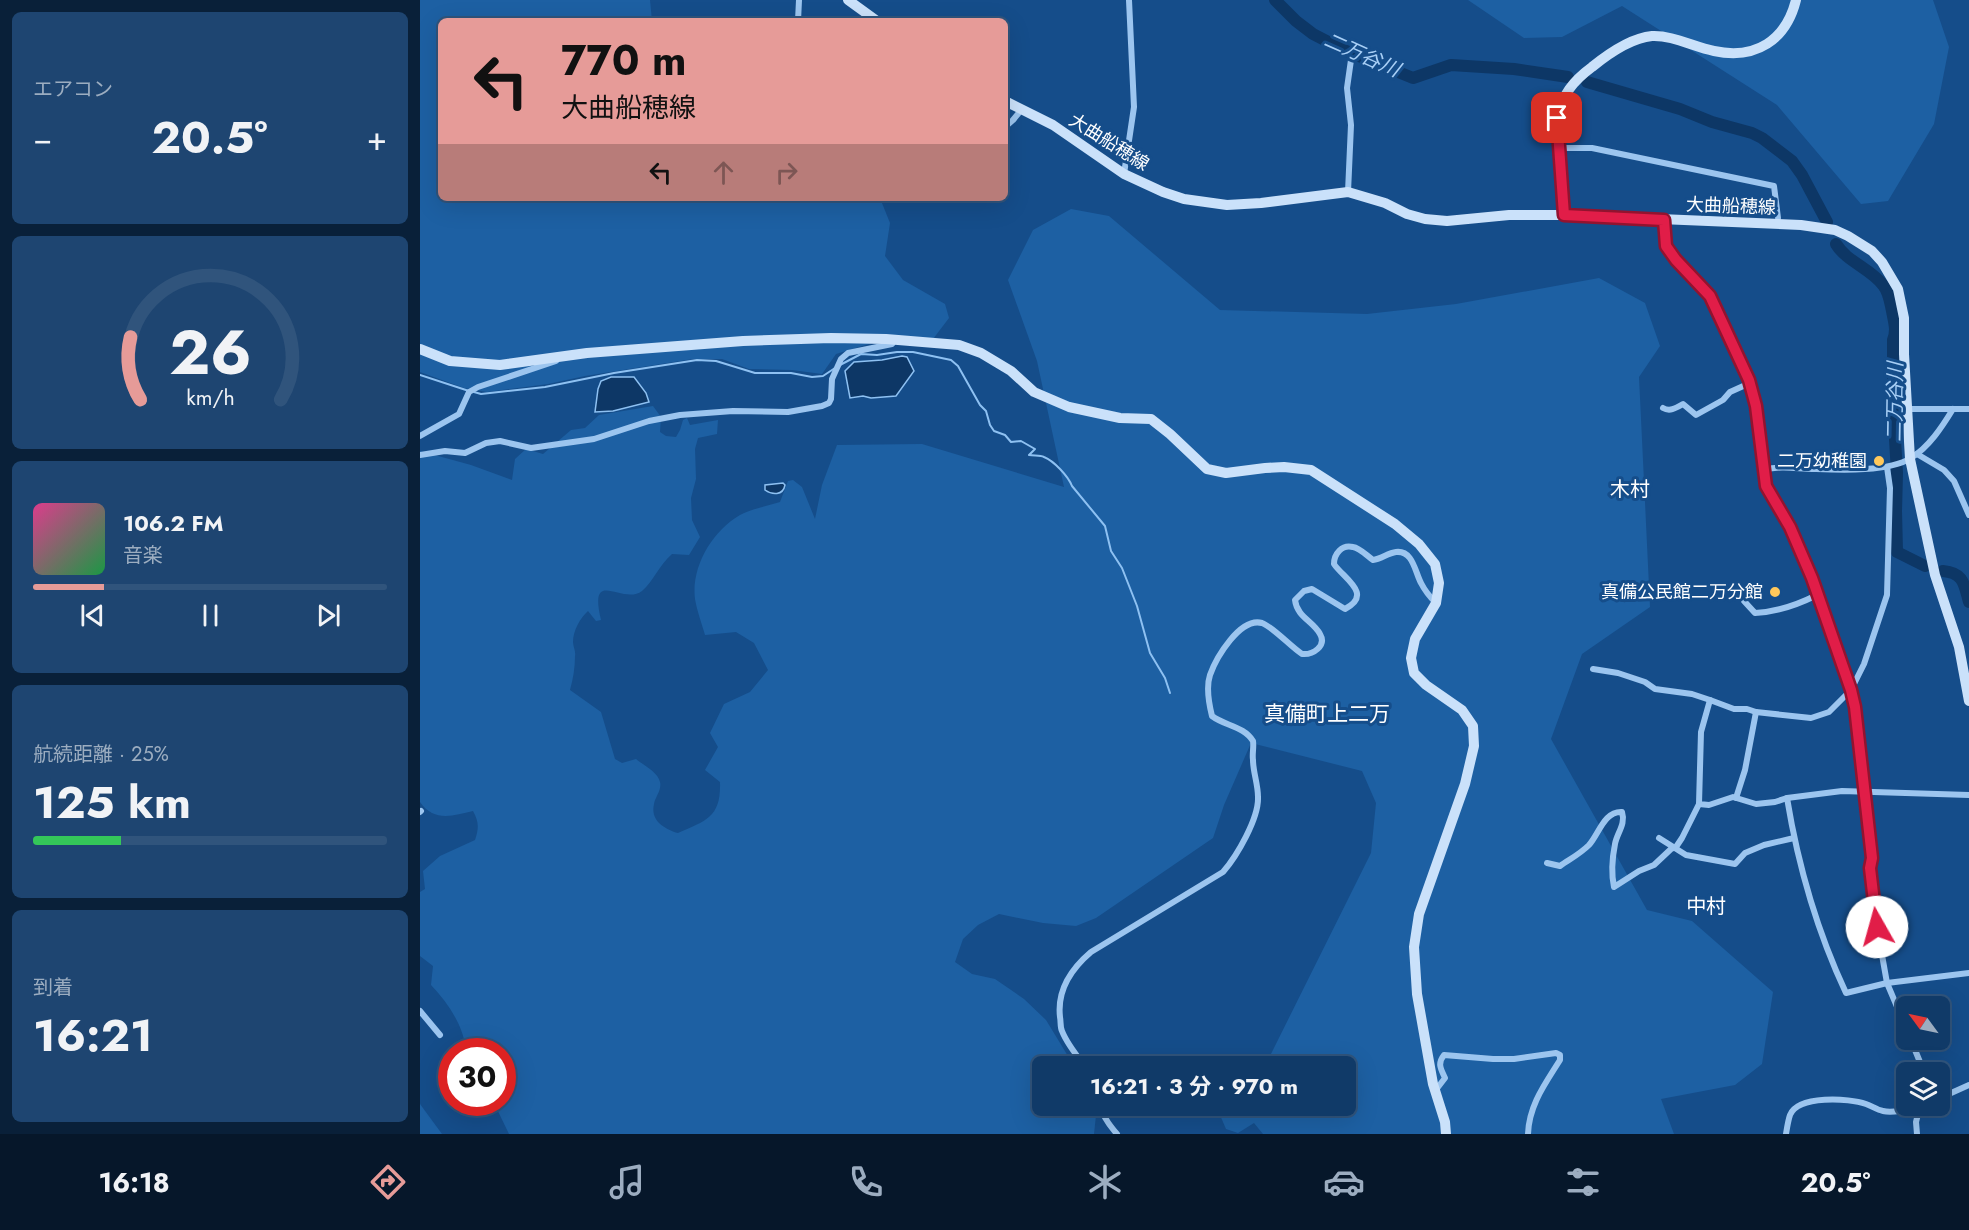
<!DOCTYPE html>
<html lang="ja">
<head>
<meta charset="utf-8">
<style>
  :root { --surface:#103a68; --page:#1e4571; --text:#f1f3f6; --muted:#9cadc0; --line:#30547c; --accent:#e69b98 }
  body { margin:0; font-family:Jost,"Noto Sans JP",sans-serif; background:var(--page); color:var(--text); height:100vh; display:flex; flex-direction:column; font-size:22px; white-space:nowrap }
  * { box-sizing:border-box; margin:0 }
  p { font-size:20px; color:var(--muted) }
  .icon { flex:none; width:33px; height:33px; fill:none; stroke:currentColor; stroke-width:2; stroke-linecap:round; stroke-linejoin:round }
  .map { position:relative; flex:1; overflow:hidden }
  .details { display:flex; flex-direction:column; gap:12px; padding:12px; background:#092039; width:420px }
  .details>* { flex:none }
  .hud { position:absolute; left:18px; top:18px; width:570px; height:183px; border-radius:9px; box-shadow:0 6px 24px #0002,0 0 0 2px var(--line); background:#e69b98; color:#111; overflow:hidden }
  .needle { width:39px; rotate:303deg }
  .tools { position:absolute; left:1476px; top:996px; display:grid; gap:12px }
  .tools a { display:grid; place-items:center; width:54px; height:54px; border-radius:9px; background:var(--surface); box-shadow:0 6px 24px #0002,0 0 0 2px var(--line); font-size:30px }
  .speed { position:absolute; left:18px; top:1038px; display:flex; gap:12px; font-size:30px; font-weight:700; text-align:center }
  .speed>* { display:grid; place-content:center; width:78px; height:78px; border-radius:50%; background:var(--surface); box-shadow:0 6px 24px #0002,0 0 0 2px var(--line); line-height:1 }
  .speed .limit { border:9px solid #d22; background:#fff; color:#111 }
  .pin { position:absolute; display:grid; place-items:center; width:51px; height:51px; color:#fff; margin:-26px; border-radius:12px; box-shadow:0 3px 9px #0006 }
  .me { position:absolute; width:66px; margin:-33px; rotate:353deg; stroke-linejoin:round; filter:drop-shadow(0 0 4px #0008) }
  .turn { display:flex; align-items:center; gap:21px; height:126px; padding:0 24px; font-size:27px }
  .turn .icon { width:78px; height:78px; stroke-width:2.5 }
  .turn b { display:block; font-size:42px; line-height:51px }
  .lanes { display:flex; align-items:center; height:57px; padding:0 24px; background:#0003; justify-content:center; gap:30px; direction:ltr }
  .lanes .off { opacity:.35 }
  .big { font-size:45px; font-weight:700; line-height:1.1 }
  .details .card { flex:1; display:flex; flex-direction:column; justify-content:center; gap:9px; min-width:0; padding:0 21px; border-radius:9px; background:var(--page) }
  .details .dial { align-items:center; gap:0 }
  .dial svg { height:156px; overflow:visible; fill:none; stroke:var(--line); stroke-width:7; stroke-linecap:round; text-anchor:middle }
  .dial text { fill:var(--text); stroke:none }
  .song { display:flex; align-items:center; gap:18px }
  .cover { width:72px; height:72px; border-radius:9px; background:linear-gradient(135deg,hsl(330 70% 55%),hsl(140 70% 35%)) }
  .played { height:6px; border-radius:3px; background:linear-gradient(90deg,var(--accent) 20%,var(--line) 20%) }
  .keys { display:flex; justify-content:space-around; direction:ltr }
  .heat { display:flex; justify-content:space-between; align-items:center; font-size:33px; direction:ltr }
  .charge { height:9px; border-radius:4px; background:linear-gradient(90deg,#34c759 25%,var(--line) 0) }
  .trip { position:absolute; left:612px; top:1056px; width:324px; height:60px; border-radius:9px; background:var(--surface); box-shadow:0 6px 24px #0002,0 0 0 2px var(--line); font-weight:700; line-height:60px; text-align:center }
  .tab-bar { display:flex; height:96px; justify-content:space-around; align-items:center; background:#06172a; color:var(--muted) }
  .tab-bar .icon { width:42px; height:42px }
  .tab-bar .on { color:var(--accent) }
  .tab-bar b { font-size:27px; color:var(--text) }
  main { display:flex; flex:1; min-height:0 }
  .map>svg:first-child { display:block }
  .green { fill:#1d60a3 }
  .water { fill:#0d3766; stroke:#8ec1f2; stroke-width:1.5 }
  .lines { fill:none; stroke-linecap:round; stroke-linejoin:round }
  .stream { stroke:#8ec1f2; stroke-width:2 }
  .river { stroke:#0d3766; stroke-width:12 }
  .street { stroke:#9cc5ef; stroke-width:6 }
  .secondary { stroke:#cae1fa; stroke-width:10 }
  .route-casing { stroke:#92132f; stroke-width:15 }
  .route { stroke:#e11d48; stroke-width:10 }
  .poi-dot { fill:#ffc85b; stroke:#154d8a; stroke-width:2 }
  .labels { text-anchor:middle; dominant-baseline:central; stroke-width:6; stroke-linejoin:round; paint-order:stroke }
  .street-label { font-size:18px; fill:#fff; stroke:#154d8a }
  .poi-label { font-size:18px; fill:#fff; stroke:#154d8a; text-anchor:end }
  .water-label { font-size:20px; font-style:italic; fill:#a8cff6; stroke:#154d8a }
  .neighbourhood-label { font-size:20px; fill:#fff; stroke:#154d8a }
  .quarter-label { font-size:21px; fill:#fff; stroke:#154d8a }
</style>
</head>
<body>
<main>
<section class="details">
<div class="card"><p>エアコン</p>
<div class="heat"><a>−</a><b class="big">20.5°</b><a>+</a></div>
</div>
<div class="card dial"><svg viewBox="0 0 100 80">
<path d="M14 69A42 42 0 1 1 86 69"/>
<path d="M14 69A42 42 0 0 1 9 37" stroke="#e69b98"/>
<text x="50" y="56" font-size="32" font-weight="700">26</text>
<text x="50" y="72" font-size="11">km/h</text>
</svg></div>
<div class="card">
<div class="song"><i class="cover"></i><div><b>106.2 FM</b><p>音楽</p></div></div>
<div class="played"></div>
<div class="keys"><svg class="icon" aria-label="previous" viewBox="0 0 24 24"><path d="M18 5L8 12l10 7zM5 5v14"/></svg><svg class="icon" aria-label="pause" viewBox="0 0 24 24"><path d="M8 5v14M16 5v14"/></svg><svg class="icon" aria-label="next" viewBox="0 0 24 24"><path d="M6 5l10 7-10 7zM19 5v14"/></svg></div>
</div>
<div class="card"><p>航続距離 · 25%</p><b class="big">125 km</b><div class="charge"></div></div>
<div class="card"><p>到着</p><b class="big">16:21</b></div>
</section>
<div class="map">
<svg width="1549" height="1134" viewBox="0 0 1549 1134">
  <rect width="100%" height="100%" fill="#154d8a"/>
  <g class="green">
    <path d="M0,0H230L232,21H21V198H460L470,223L465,256L483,280L525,304L529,318L513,339L462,340L416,354L402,374L372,370L329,369L302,359H273L165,376L128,384L67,392L44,388L0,372Z"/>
    <path d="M1048,0H1513L1529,47L1514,124L1468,201L1441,204L1357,105L1202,6L1142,37L1104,38Z"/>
    <path d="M651,209L689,216L800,310L947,314L1036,304L1179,278L1225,303L1240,346L1219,377L1230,607L1162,654L1131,739L1227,910L1272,921L1353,992L1342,1064L1315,1085L1241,1099L1254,1134H843L834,1123L818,1133L806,1129L800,1115L806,1106H926V1066H845L951,853L956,803L942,771L831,743L804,805L793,838L676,918L656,926L623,923L579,914L558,925L543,939L535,962L552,974L575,979L604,999L626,1020L654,1066H622V1106H677L674,1134H89L74,1103L82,1102V1052L46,1051C44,1026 28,1003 11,985L13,966L0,956V892L5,889L3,871L20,856L55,840C59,828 59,822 53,811C32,816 14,822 0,802V451L51,465L92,480L95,459L106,449L123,454L151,430L165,428L179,415L233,406L241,417L240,432L246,436L256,437L260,430L263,420L267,418L270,425L298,420L297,434L278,438L275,449L276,479L271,498L272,520L280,537L269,555L252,554C239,565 233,582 222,591C203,606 168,566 181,620L176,621L168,611C160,618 153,631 153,642C153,647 156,651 155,656C155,668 153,679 150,690L181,712L195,759L202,763L216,759C223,765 238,772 240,782C242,790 235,797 234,804C230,821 245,829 258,833C287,820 301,817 300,782L285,770L298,747L290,733L304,704L330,692L348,670L334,643L316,632L285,635C282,624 277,611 275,599C271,567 292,531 320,515C331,509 347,506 360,502L368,481L373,480L382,487L395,519L402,485L417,445L502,444L644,487L617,361L588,280L613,230Z"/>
    <path d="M0,1104L22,1134H0Z"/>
  </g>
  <g class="water">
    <path d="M482,356L487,357L494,371L476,396L451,398L443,396L430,398L425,371L434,362L462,360Z"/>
    <path d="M191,377H214L226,393L229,402L193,411L175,412L178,389L181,381Z"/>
    <path d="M363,483L365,485C363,496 352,495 345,490V485Z"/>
  </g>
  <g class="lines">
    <g class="stream">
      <path d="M420,365L441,354L457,355L477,352H493L531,360L538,366L560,405L566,411L570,425L574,431L585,435L591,442L601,441L615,449L609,455C614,456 620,455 624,457C634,461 648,476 652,486L685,526L691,551L702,568L717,606L730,653L745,678L750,693"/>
      <path d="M0,375L49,391"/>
      <path d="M54,392L61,394L125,387L194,373L277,360L296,361L335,373H371L392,377L403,376L415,368"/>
    </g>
    <g class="river">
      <path d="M855,0L876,21L893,34L924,50L993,78L1031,65L1094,69L1148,77"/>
      <path d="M1167,82L1260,109L1292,122L1332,133L1342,138L1372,161L1382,175L1407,222"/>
      <path d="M1416,244C1427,262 1450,268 1463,285C1469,292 1470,302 1472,311C1474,322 1477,330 1473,340V405L1477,473L1476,511L1477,552L1505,566"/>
      <path d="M1523,571C1544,573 1544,584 1549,602"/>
    </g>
    <g class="street">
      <path d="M378,21L379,0"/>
      <path d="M585,127L593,120L602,109"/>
      <path d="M1139,148H1172L1354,186L1358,218"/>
      <path d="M704,174L714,107L709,0"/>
      <path d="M928,192L931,125L927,88L931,60"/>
      <path d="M1244,221L1246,246L1256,260L1290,296L1329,379L1336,406L1346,486L1370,527L1392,578L1431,690L1435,707L1452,858L1450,868L1457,927L1467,983L1486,1028"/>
      <path d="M1243,408C1250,412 1256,408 1263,404L1276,415L1303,400L1310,392L1330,383"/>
      <path d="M1488,409H1549"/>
      <path d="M0,436L39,414L49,392L58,387L136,361"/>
      <path d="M1497,454L1524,470L1534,481L1549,515"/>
      <path d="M0,455L25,451L45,453L66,443L80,441L111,448L174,439L229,421L260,415L313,411L368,412L402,406L409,403L411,399L412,379L421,359L428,353L472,344L474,341"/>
      <path d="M1467,467L1470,488L1467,595L1444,664L1431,690L1409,712L1391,718L1336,712L1327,709H1314L1290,700L1281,732L1279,804L1289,805L1313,797L1336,804L1355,802L1367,798L1422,791L1549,795"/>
      <path d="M1344,470C1364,465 1376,469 1395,469C1421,470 1469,472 1491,458C1509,447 1522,427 1533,409"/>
      <path d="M1324,601L1335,613C1358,612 1377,605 1397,595"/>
      <path d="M1173,669L1198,673L1225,682L1235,689L1272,694L1290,700"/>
      <path d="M1316,798L1325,770L1336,712"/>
      <path d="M1367,798C1378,865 1397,931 1426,993L1467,983L1549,973"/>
      <path d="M0,812L1,811"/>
      <path d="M1239,838L1266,855L1315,864L1325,853L1344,845L1374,838"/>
      <path d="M1127,863L1140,866C1150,859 1160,854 1169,845C1179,834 1184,811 1202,812C1206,824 1197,833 1195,844C1192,859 1191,873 1194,887L1219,871L1234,865L1251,849L1256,847L1262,838L1279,804"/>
      <path d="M0,1011L20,1035"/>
      <path d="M1491,1040L1504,1072"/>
      <path d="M665,1066C657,1056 647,1044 642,1031C640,1027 641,1022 640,1017C637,991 651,969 671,952L803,872C817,856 839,818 838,797C838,784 833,772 833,760C832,754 834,747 833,741C824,726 805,726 792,716C789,704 786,687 790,675C796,658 820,617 842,623C853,627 871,647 882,654C893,655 907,646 900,634C893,621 877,617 875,600L884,591L892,589L925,609C954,594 923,578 914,564C914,554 922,544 933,547C940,548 947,556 953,560C961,559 968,553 976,552C993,550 995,572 1001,583C1005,591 1010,597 1016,603"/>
      <path d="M1015,1091L1025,1078C1021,1069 1017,1064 1024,1055L1073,1059H1094L1136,1053L1140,1055V1060C1125,1084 1109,1105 1108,1134"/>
      <path d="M1520,1098L1549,1085"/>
      <path d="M681,1106C682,1116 690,1126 697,1134"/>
      <path d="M1366,1134C1367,1128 1368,1121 1370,1115C1378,1095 1429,1098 1446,1104C1452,1106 1457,1110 1463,1111C1472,1113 1489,1110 1496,1106"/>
      <path d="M1497,1134L1496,1122L1500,1106"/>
    </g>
    <g class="secondary">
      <path d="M428,0L457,21"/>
      <path d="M585,101L633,125L704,174L743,192L764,199L807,205L841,203L928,192L965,203L987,214L1005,219L1027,221L1089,215H1144L1381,225L1415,230L1428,236L1452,251L1462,262L1478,289L1484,318V354L1490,459L1515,575L1539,647L1549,701"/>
      <path d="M1144,215L1137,118C1142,95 1153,81 1172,67C1188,54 1211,38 1232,36C1252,35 1274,47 1294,51C1336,60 1366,40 1376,0"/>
      <path d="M0,349L30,361L80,365L167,353L323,341L411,338L466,339L539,345L561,353L591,371L614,392L649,407L700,418L731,419L750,434L787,469L806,473L845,468L864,467L891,470L975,524L999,544L1015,564L1019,583L1016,603L995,639L991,658L994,673L1006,685L1042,710L1053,726L1054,746L1045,784L999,914L994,947L997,994L1013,1084L1025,1122L1026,1134"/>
    </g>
  </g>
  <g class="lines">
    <defs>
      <path id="route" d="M1137,118L1144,215L1244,220L1246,246L1256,260L1290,296L1329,380L1336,406L1346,486L1370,527L1392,578L1431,690L1435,707L1452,858L1450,868L1457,927"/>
    </defs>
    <use href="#route" class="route-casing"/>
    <use href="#route" class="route"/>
  </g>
  <g class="poi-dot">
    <circle cx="1459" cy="461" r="6"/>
    <circle cx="1355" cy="592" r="6"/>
  </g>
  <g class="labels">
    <g class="street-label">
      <text transform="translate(689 142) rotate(32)">大曲船穂線</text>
      <text transform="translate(1311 206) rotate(2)">大曲船穂線</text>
    </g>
    <g class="poi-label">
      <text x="1447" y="461">二万幼稚園</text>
      <text x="1343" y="592">真備公民館二万分館</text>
    </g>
    <g class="water-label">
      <text transform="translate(942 55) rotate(24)">二万谷川</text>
      <text transform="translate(1475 402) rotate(-89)">二万谷川</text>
    </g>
    <g class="neighbourhood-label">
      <text x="1210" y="489">木村</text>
      <text x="1286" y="906">中村</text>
    </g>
    <g class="quarter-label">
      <text x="907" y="714">真備町上二万</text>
    </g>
  </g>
</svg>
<div class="tools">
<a><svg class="needle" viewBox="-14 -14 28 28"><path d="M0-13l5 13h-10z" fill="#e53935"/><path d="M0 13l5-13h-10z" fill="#9cadc0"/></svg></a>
<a><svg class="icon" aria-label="layers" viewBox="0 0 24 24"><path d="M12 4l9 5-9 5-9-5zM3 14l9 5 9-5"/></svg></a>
</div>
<div class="speed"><div class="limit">30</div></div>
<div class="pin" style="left:1137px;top:118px;background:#d93025"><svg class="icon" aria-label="arrive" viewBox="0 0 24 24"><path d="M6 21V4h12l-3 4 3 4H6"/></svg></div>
<svg class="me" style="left:1457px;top:927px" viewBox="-20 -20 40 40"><circle r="19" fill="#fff"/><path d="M0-13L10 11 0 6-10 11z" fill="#e11d48"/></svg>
<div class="trip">16:21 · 3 分 · 970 m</div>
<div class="hud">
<div class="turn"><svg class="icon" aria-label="left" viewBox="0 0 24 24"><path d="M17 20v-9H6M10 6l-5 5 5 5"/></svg><div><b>770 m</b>大曲船穂線</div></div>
<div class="lanes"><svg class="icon" aria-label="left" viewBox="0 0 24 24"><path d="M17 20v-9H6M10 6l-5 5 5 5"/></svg><svg class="icon off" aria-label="ahead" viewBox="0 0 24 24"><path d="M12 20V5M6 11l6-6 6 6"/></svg><svg class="icon off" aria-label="right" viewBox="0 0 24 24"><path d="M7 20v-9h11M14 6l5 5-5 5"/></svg></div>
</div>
</div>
</main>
<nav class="tab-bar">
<b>16:18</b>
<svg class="icon on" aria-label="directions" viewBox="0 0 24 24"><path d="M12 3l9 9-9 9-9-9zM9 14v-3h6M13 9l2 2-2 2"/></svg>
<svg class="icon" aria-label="music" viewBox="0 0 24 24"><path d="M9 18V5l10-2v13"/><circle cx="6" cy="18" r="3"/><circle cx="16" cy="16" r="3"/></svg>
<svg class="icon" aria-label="phone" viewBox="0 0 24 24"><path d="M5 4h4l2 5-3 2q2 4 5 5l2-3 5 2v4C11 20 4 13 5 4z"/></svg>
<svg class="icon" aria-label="climate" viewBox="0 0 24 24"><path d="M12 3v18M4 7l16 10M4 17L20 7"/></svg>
<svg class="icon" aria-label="car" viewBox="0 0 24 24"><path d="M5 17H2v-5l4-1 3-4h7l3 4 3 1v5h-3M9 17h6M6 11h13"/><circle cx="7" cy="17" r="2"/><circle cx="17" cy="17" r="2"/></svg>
<svg class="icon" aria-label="filters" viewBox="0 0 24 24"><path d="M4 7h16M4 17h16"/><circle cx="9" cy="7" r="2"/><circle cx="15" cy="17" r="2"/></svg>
<b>20.5°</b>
</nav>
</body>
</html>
